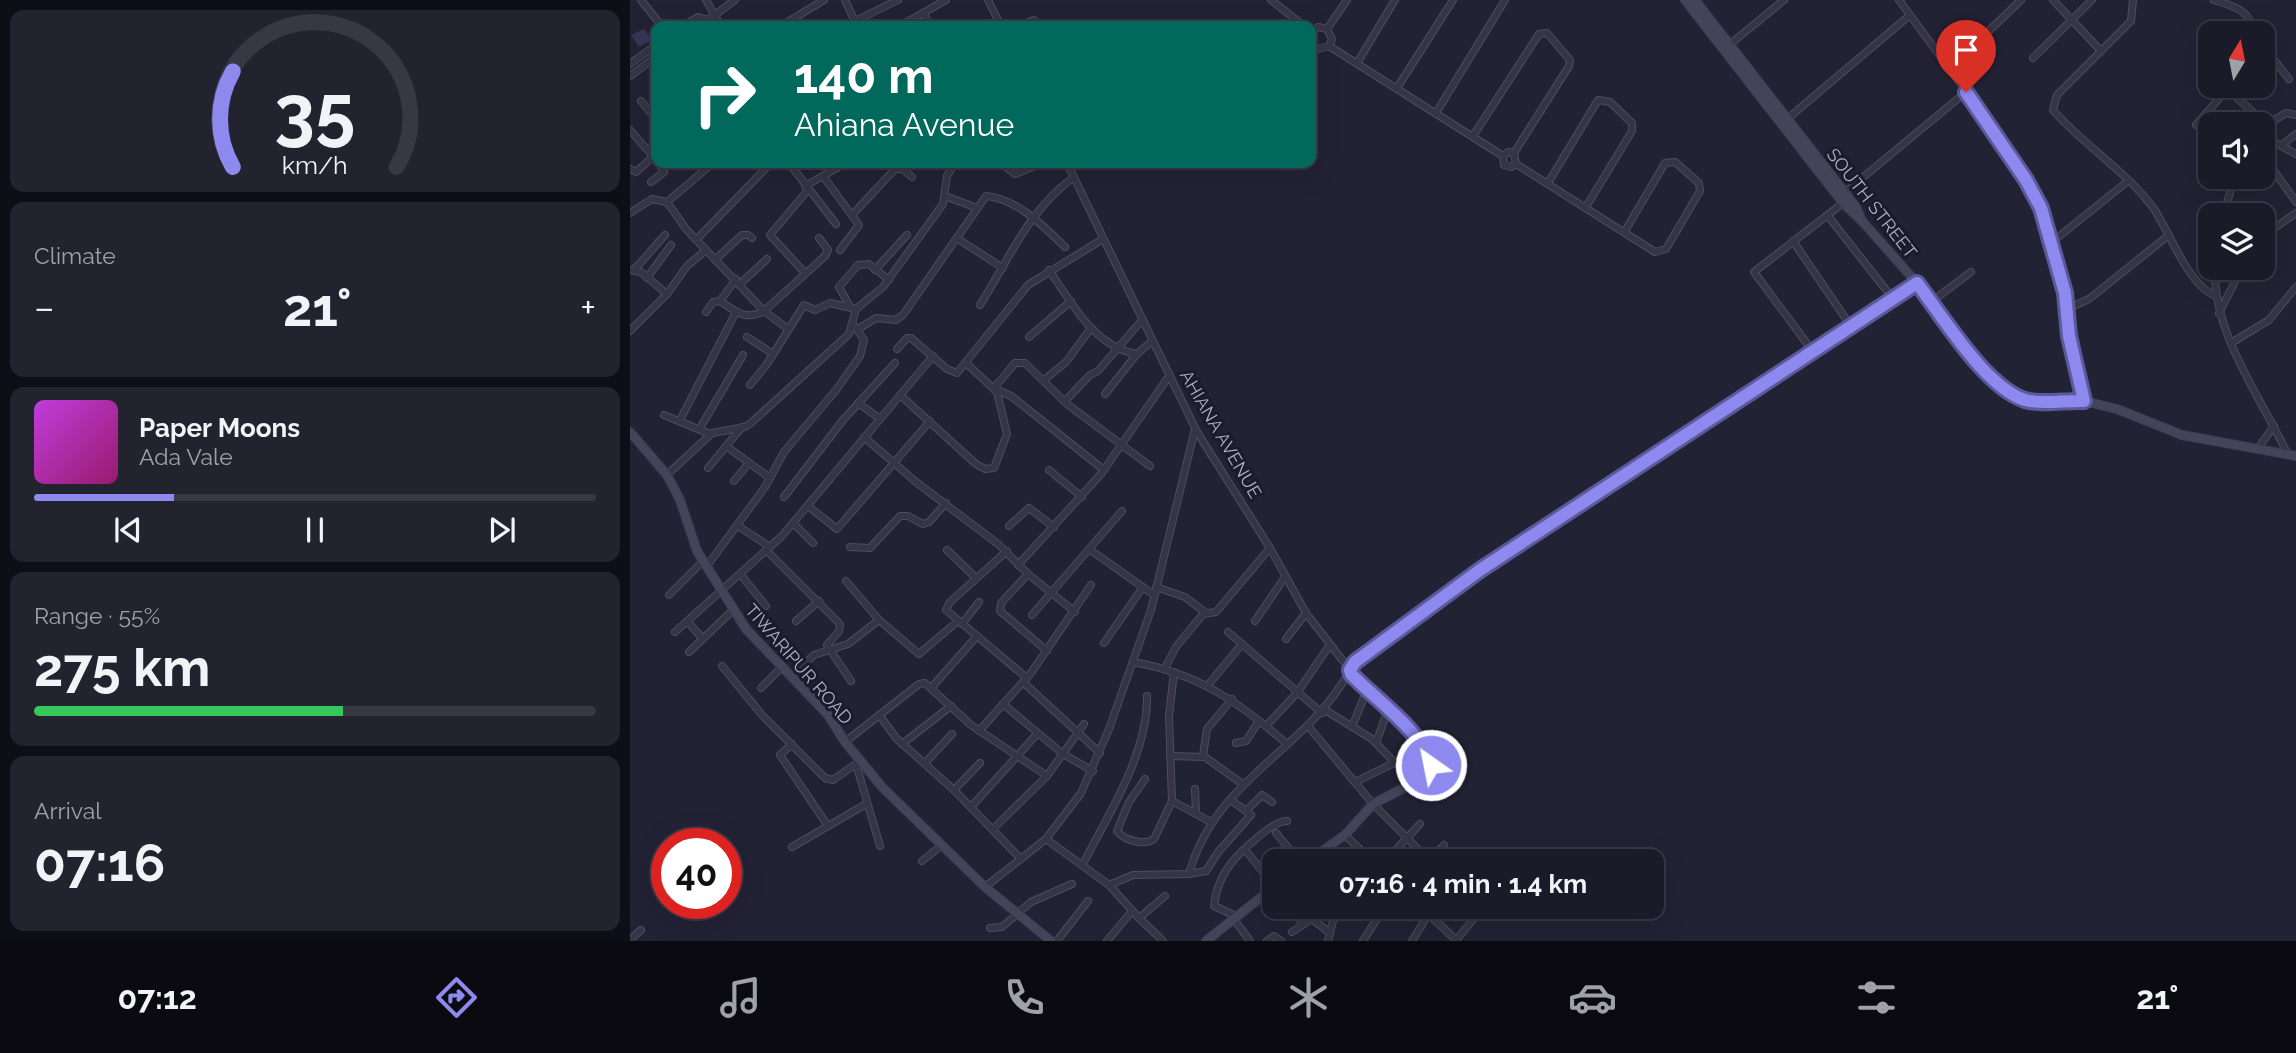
<!DOCTYPE html>
<html lang="en">
<head>
<meta charset="utf-8">
<style>
  :root { --surface:#1a1a28; --page:#232330; --text:#f1f3f6; --muted:#9fa1a8; --line:#383845; --accent:#8d89ee }
  body { margin:0; font-family:Raleway,sans-serif; background:var(--page); color:var(--text); height:100vh; display:flex; flex-direction:column; font-size:26px; white-space:nowrap }
  * { box-sizing:border-box; margin:0 }
  p { font-size:23px; color:var(--muted) }
  .icon { flex:none; width:38px; height:38px; fill:none; stroke:currentColor; stroke-width:2; stroke-linecap:round; stroke-linejoin:round }
  .map { position:relative; flex:1; overflow:hidden }
  .sheet { display:flex; flex-direction:column; gap:10px; padding:10px; background:#0e0e16; width:630px }
  .sheet>* { flex:none }
  .hud { position:absolute; left:21px; top:21px; width:665px; height:147px; border-radius:14px; box-shadow:0 7px 28px #0002,0 0 0 2px var(--line); background:#00695c; color:#fff; overflow:hidden }
  .needle { width:46px; rotate:10deg }
  .tools { position:absolute; left:1568px; top:21px; display:grid; gap:14px }
  .tools a { display:grid; place-items:center; width:77px; height:77px; border-radius:14px; background:var(--surface); box-shadow:0 7px 28px #0002,0 0 0 2px var(--line); font-size:35px }
  .speed { position:absolute; left:21px; top:828px; display:flex; gap:14px; font-size:35px; font-weight:700; text-align:center }
  .speed>* { display:grid; place-content:center; width:91px; height:91px; border-radius:50%; background:var(--surface); box-shadow:0 7px 28px #0002,0 0 0 2px var(--line); line-height:1 }
  .speed .limit { border:10px solid #d22; background:#fff; color:#111 }
  .pin { position:absolute; display:grid; place-items:center; width:60px; height:60px; color:#fff; margin:-72px -30px; border-radius:50% 50% 50% 0; rotate:-45deg; box-shadow:0 0 7px #0007 }
  .pin .icon { rotate:45deg }
  .me { position:absolute; width:77px; margin:-38px; rotate:327deg; stroke-linejoin:round; filter:drop-shadow(0 0 5px #0008) }
  .turn { display:flex; align-items:center; gap:24px; height:147px; padding:0 28px; font-size:32px }
  .turn .icon { width:91px; height:91px; stroke-width:2.5 }
  .turn b { display:block; font-size:49px; line-height:60px }
  .big { font-size:52px; font-weight:700; line-height:1.1 }
  .sheet .tile { flex:1; display:flex; flex-direction:column; justify-content:center; gap:10px; min-width:0; padding:0 24px; border-radius:14px; background:var(--page) }
  .sheet .dial { align-items:center; gap:0 }
  .dial svg { height:182px; overflow:visible; fill:none; stroke:var(--line); stroke-width:7; stroke-linecap:round; text-anchor:middle }
  .dial text { fill:var(--text); stroke:none }
  .song { display:flex; align-items:center; gap:21px }
  .cover { width:84px; height:84px; border-radius:10px; background:linear-gradient(135deg,hsl(290 70% 55%),hsl(320 70% 35%)) }
  .played { height:7px; border-radius:4px; background:linear-gradient(90deg,var(--accent) 25%,var(--line) 25%) }
  .keys { display:flex; justify-content:space-around; direction:ltr }
  .heat { display:flex; justify-content:space-between; align-items:center; font-size:38px; direction:ltr }
  .charge { height:10px; border-radius:5px; background:linear-gradient(90deg,#34c759 55%,var(--line) 0) }
  .trip { position:absolute; left:632px; top:849px; width:402px; height:70px; border-radius:14px; background:var(--surface); box-shadow:0 7px 28px #0002,0 0 0 2px var(--line); font-weight:700; line-height:70px; text-align:center }
  .dock { display:flex; height:112px; justify-content:space-around; align-items:center; background:#0a0a10; color:var(--muted) }
  .dock .icon { width:49px; height:49px }
  .dock .selected { color:var(--accent) }
  .dock b { font-size:32px; color:var(--text) }
  main { display:flex; flex:1; min-height:0 }
  .map>svg:first-child { display:block }
  .water { fill:#353559 }
  .lines { fill:none; stroke-linecap:round; stroke-linejoin:round }
  .street-casing { stroke:#4d4d5e; stroke-width:8 }
  .secondary-casing { stroke:#3f3e50; stroke-width:10 }
  .street { stroke:#353546; stroke-width:6 }
  .secondary { stroke:#454359; stroke-width:8 }
  .route-casing { stroke:#5c599b; stroke-width:18 }
  .route { stroke:#8d89ee; stroke-width:12 }
  .labels { text-anchor:middle; dominant-baseline:central; stroke-width:6; stroke-linejoin:round; paint-order:stroke }
  .street-label { font-size:18px; fill:#b0b0c3; stroke:#1b1b2b }
</style>
</head>
<body>
<main>
<section class="sheet">
<div class="tile dial"><svg viewBox="0 0 100 80">
<path d="M14 69A42 42 0 1 1 86 69"/>
<path d="M14 69A42 42 0 0 1 14 27" stroke="#8d89ee"/>
<text x="50" y="56" font-size="32" font-weight="700">35</text>
<text x="50" y="72" font-size="11">km/h</text>
</svg></div>
<div class="tile"><p>Climate</p>
<div class="heat"><a>−</a><b class="big">21°</b><a>+</a></div>
</div>
<div class="tile">
<div class="song"><i class="cover"></i><div><b>Paper Moons</b><p>Ada Vale</p></div></div>
<div class="played"></div>
<div class="keys"><svg class="icon" aria-label="previous" viewBox="0 0 24 24"><path d="M18 5L8 12l10 7zM5 5v14"/></svg><svg class="icon" aria-label="pause" viewBox="0 0 24 24"><path d="M8 5v14M16 5v14"/></svg><svg class="icon" aria-label="next" viewBox="0 0 24 24"><path d="M6 5l10 7-10 7zM19 5v14"/></svg></div>
</div>
<div class="tile"><p>Range · 55%</p><b class="big">275 km</b><div class="charge"></div></div>
<div class="tile"><p>Arrival</p><b class="big">07:16</b></div>
</section>
<div class="map">
<svg width="1666" height="941" viewBox="0 0 1666 941">
  <rect width="100%" height="100%" fill="#222235"/>
  <path class="water" d="M14,29L22,40L9,47L1,35Z"/>
  <g class="lines">
    <defs>
      <g id="street">
        <path d="M11,0L30,24L54,26"/>
        <path d="M76,0L91,26"/>
        <path d="M215,0L227,26"/>
        <path d="M358,0L371,26"/>
        <path d="M641,0L674,26"/>
        <path d="M1269,0L1348,108L1411,208L1435,293L1439,336L1454,401"/>
        <path d="M1423,0L1471,51"/>
        <path d="M1503,0L1501,21L1427,95L1423,110C1454,146 1498,172 1524,209C1540,233 1559,287 1586,296"/>
        <path d="M1584,0C1602,6 1623,10 1622,33"/>
        <path d="M294,14L301,26"/>
        <path d="M225,21L268,0"/>
        <path d="M53,26L68,17L78,20"/>
        <path d="M70,26L105,0"/>
        <path d="M151,26L194,0"/>
        <path d="M270,26L316,0"/>
        <path d="M389,26L404,20L409,26"/>
        <path d="M697,29L717,0"/>
        <path d="M681,33L688,27L697,29"/>
        <path d="M681,43L688,49L699,46L702,39L697,29"/>
        <path d="M1099,45L1154,0"/>
        <path d="M699,46L873,156"/>
        <path d="M1633,46L1659,79"/>
        <path d="M1403,58L1462,0"/>
        <path d="M727,63L765,0"/>
        <path d="M0,64L26,45"/>
        <path d="M1319,69L1391,0"/>
        <path d="M0,76L26,57"/>
        <path d="M1602,86L1600,92L1630,118L1631,124"/>
        <path d="M767,88L823,0"/>
        <path d="M11,101L26,119"/>
        <path d="M806,113L875,0"/>
        <path d="M1156,120L1280,15"/>
        <path d="M1566,125L1593,94L1600,92"/>
        <path d="M1633,127L1656,113L1666,115"/>
        <path d="M0,130L26,160"/>
        <path d="M843,136L909,34L917,33L940,60L939,66L884,153L886,164L881,167L874,165L873,156L878,152L884,153"/>
        <path d="M1633,136L1666,154"/>
        <path d="M1652,145L1666,134"/>
        <path d="M1633,155L1666,202"/>
        <path d="M159,163L206,224"/>
        <path d="M371,163L385,174L412,163"/>
        <path d="M886,164L1025,252L1036,249L1070,191L1069,183L1045,162L1035,163L995,231"/>
        <path d="M0,169L6,172L25,155"/>
        <path d="M193,176L229,225L210,250"/>
        <path d="M21,182L34,172L28,163"/>
        <path d="M918,183L968,100L980,102L1002,123V131L956,207"/>
        <path d="M175,186L216,163"/>
        <path d="M1214,193L1336,92"/>
        <path d="M315,196L347,208"/>
        <path d="M37,202L56,229L134,311L195,256L198,250L189,238"/>
        <path d="M0,213L22,199L37,202L83,163"/>
        <path d="M222,215L265,169H272L282,177"/>
        <path d="M1594,215L1604,177"/>
        <path d="M1198,216L1264,300"/>
        <path d="M1633,236L1666,213"/>
        <path d="M328,239L373,268"/>
        <path d="M66,240L141,163"/>
        <path d="M1163,241L1222,328"/>
        <path d="M1422,242L1498,181"/>
        <path d="M87,258L112,235H118L122,238"/>
        <path d="M1585,268C1583,334 1629,394 1657,453"/>
        <path d="M0,270L11,272L37,294L0,331"/>
        <path d="M4,270L35,235"/>
        <path d="M245,270L277,235"/>
        <path d="M419,270C442,303 464,347 507,354"/>
        <path d="M175,273L140,235L178,190"/>
        <path d="M17,278L41,245"/>
        <path d="M110,284L137,259"/>
        <path d="M37,294L57,266L76,250"/>
        <path d="M90,301L106,279"/>
        <path d="M1301,302L1341,272"/>
        <path d="M219,305L209,287L228,265L239,264L259,280"/>
        <path d="M350,305C378,261 399,209 444,177"/>
        <path d="M1437,309L1459,299L1539,235"/>
        <path d="M76,312L83,302L90,301C106,312 116,321 134,311L158,329"/>
        <path d="M1589,313L1612,268"/>
        <path d="M228,329L246,318L266,320L273,315L356,196C388,199 413,226 435,247"/>
        <path d="M117,337L143,354"/>
        <path d="M399,337L441,301"/>
        <path d="M1601,343L1639,320L1666,287"/>
        <path d="M267,349L277,338H281L317,369L327,373L398,285L473,239"/>
        <path d="M1184,353L1124,272L1213,203"/>
        <path d="M414,380L436,362L461,328"/>
        <path d="M120,385L137,364L174,305L185,310L200,303L226,309"/>
        <path d="M364,388L385,363H395L437,404L520,466"/>
        <path d="M365,389L381,396L474,470"/>
        <path d="M475,394L507,354L522,341"/>
        <path d="M270,395L346,464L355,469L364,468L377,434L367,392L336,363"/>
        <path d="M435,401L460,375L468,371L512,320"/>
        <path d="M228,403L249,418"/>
        <path d="M34,415L80,434"/>
        <path d="M50,420L106,312"/>
        <path d="M70,428L113,355"/>
        <path d="M234,437L286,482L368,544L398,574L445,612"/>
        <path d="M96,446L140,478"/>
        <path d="M1629,447L1644,426"/>
        <path d="M78,468L112,427"/>
        <path d="M419,470L452,497"/>
        <path d="M37,475L82,433L115,427L121,423L219,334L226,309L253,287L313,204L317,176L325,163"/>
        <path d="M104,481L119,463"/>
        <path d="M154,497L213,420L265,363"/>
        <path d="M178,506L207,529L300,421"/>
        <path d="M163,523L183,543"/>
        <path d="M108,526L140,547"/>
        <path d="M379,526L399,508L424,527"/>
        <path d="M220,547L240,548L270,516H278L293,524L299,522L316,503"/>
        <path d="M459,549L524,595"/>
        <path d="M136,550L210,624L209,631L197,645L221,681"/>
        <path d="M317,550L346,578"/>
        <path d="M377,551L320,602L316,610L397,678"/>
        <path d="M388,565L471,474L539,376"/>
        <path d="M77,566L135,487L154,452L206,390L230,356L234,340L223,324"/>
        <path d="M398,574L371,603L370,611L417,651"/>
        <path d="M111,575L136,606"/>
        <path d="M216,581L249,620L289,654L328,621"/>
        <path d="M526,587L555,597L576,613"/>
        <path d="M39,595L73,561"/>
        <path d="M402,615L492,511"/>
        <path d="M57,621L72,638"/>
        <path d="M166,621L189,601"/>
        <path d="M625,621L655,577"/>
        <path d="M332,624L349,602"/>
        <path d="M45,632L152,536L303,356"/>
        <path d="M598,632L692,713"/>
        <path d="M656,639L676,613"/>
        <path d="M474,643L513,587"/>
        <path d="M59,652L102,611"/>
        <path d="M503,662C567,673 609,702 657,744"/>
        <path d="M92,666L132,715L195,778L203,780L230,761"/>
        <path d="M535,668L546,647L573,614L586,612L640,548"/>
        <path d="M161,676L184,655L218,644L249,620"/>
        <path d="M393,682L470,753"/>
        <path d="M578,685L612,644"/>
        <path d="M302,687L347,636"/>
        <path d="M131,688L152,667"/>
        <path d="M373,704L433,754L463,771"/>
        <path d="M695,710L742,739L766,764"/>
        <path d="M249,715L267,739L324,790L391,859"/>
        <path d="M636,726L667,693L699,646"/>
        <path d="M678,726L743,804L800,861"/>
        <path d="M722,727L737,690"/>
        <path d="M349,731L401,673L461,585"/>
        <path d="M215,742L289,684L295,683L341,725L417,776"/>
        <path d="M606,743L616,741L629,721"/>
        <path d="M746,743L758,709"/>
        <path d="M162,744L150,755L198,826"/>
        <path d="M272,744L321,706"/>
        <path d="M540,756L575,757L614,785"/>
        <path d="M573,756L577,729L602,699"/>
        <path d="M295,763L322,734"/>
        <path d="M226,764L250,846"/>
        <path d="M515,779L499,802L487,831C494,840 514,846 524,839L542,801L539,716L544,672"/>
        <path d="M725,782L793,749"/>
        <path d="M565,789L566,813"/>
        <path d="M324,790L350,763"/>
        <path d="M542,801L581,822"/>
        <path d="M341,807L407,734"/>
        <path d="M617,810L632,795L642,802"/>
        <path d="M363,829L417,776L454,724"/>
        <path d="M646,833L669,861"/>
        <path d="M715,835L742,861"/>
        <path d="M416,839L451,793L479,729L521,610L565,429"/>
        <path d="M162,847L236,804"/>
        <path d="M615,850L644,885"/>
        <path d="M292,861L312,845"/>
        <path d="M766,861L763,853L790,824"/>
        <path d="M798,861L814,845"/>
        <path d="M453,864C479,813 518,754 517,696"/>
        <path d="M559,874L576,871L589,851L621,815L601,800"/>
        <path d="M479,885L509,918L535,896"/>
        <path d="M355,887L416,839L479,885L503,875L559,874C585,778 677,751 720,670L676,613L640,548L567,432L437,163"/>
        <path d="M660,906L673,924"/>
        <path d="M790,906L827,941"/>
        <path d="M606,916L584,906C585,894 590,879 597,869C605,856 643,820 657,821"/>
        <path d="M509,918L533,941"/>
        <path d="M603,918L620,941"/>
        <path d="M360,928L372,927L401,902L442,884"/>
        <path d="M662,932L682,919L700,933"/>
        <path d="M0,940L11,930"/>
        <path d="M826,940L848,914L847,906"/>
        <path d="M427,941L458,901"/>
        <path d="M477,941L502,911"/>
        <path d="M637,941L644,936L651,941"/>
        <path d="M698,941L703,921L701,906"/>
        <path d="M733,941L755,906"/>
        <path d="M782,941L798,915"/>
      </g>
      <g id="secondary">
        <path d="M1055,0L1213,203L1232,221"/>
        <path d="M1065,0L1226,207L1232,221L1287,283L1358,374L1384,395L1409,402L1454,401L1487,409L1552,435L1666,456"/>
        <path d="M0,432L37,475L50,500L67,551L116,629L198,715L215,742L253,788L355,887L421,941"/>
        <path d="M678,861L715,835L743,804L793,778L801,770C803,742 740,694 721,674L720,670L725,662L850,571L1287,283"/>
        <path d="M576,941L644,887"/>
      </g>
    </defs>
    <use href="#street" class="street-casing"/>
    <use href="#secondary" class="secondary-casing"/>
    <use href="#street" class="street"/>
    <use href="#secondary" class="secondary"/>
  </g>
  <g class="lines">
    <defs>
      <path id="route" d="M801,765C793,732 744,698 721,674L720,670L725,662L850,570L1287,283C1313,317 1355,387 1395,400C1414,405 1435,400 1454,401L1439,336L1435,293L1411,208L1396,180L1336,92"/>
    </defs>
    <use href="#route" class="route-casing"/>
    <use href="#route" class="route"/>
  </g>
  <g class="labels">
    <g class="street-label">
      <text transform="translate(1242 203) rotate(52)">SOUTH STREET</text>
      <text transform="translate(591 434) rotate(60)">AHIANA AVENUE</text>
      <text transform="translate(169 664) rotate(49)">TIWARIPUR ROAD</text>
    </g>
  </g>
</svg>
<div class="tools">
<a><svg class="needle" viewBox="-14 -14 28 28"><path d="M0-13l5 13h-10z" fill="#e53935"/><path d="M0 13l5-13h-10z" fill="#9fa1a8"/></svg></a>
<a><svg class="icon" aria-label="sound" viewBox="0 0 24 24"><path d="M4 9h4l5-4v14l-5-4H4zM17 9q2 3 0 6"/></svg></a>
<a><svg class="icon" aria-label="layers" viewBox="0 0 24 24"><path d="M12 4l9 5-9 5-9-5zM3 14l9 5 9-5"/></svg></a>
</div>
<div class="speed"><div class="limit">40</div></div>
<div class="pin" style="left:1336px;top:92px;background:#d93025"><svg class="icon" aria-label="arrive" viewBox="0 0 24 24"><path d="M6 21V4h12l-3 4 3 4H6"/></svg></div>
<svg class="me" style="left:801px;top:765px" viewBox="-20 -20 40 40"><circle r="17" fill="#8d89ee" stroke="#fff" stroke-width="3"/><path d="M0-11L8 9 0 5-8 9z" fill="#fff"/></svg>
<div class="trip">07:16 · 4 min · 1.4 km</div>
<div class="hud">
<div class="turn"><svg class="icon" aria-label="right" viewBox="0 0 24 24"><path d="M7 20v-9h11M14 6l5 5-5 5"/></svg><div><b>140 m</b>Ahiana Avenue</div></div>
</div>
</div>
</main>
<nav class="dock">
<b>07:12</b>
<svg class="icon selected" aria-label="directions" viewBox="0 0 24 24"><path d="M12 3l9 9-9 9-9-9zM9 14v-3h6M13 9l2 2-2 2"/></svg>
<svg class="icon" aria-label="music" viewBox="0 0 24 24"><path d="M9 18V5l10-2v13"/><circle cx="6" cy="18" r="3"/><circle cx="16" cy="16" r="3"/></svg>
<svg class="icon" aria-label="phone" viewBox="0 0 24 24"><path d="M5 4h4l2 5-3 2q2 4 5 5l2-3 5 2v4C11 20 4 13 5 4z"/></svg>
<svg class="icon" aria-label="climate" viewBox="0 0 24 24"><path d="M12 3v18M4 7l16 10M4 17L20 7"/></svg>
<svg class="icon" aria-label="car" viewBox="0 0 24 24"><path d="M5 17H2v-5l4-1 3-4h7l3 4 3 1v5h-3M9 17h6M6 11h13"/><circle cx="7" cy="17" r="2"/><circle cx="17" cy="17" r="2"/></svg>
<svg class="icon" aria-label="filters" viewBox="0 0 24 24"><path d="M4 7h16M4 17h16"/><circle cx="9" cy="7" r="2"/><circle cx="15" cy="17" r="2"/></svg>
<b>21°</b>
</nav>
</body>
</html>
